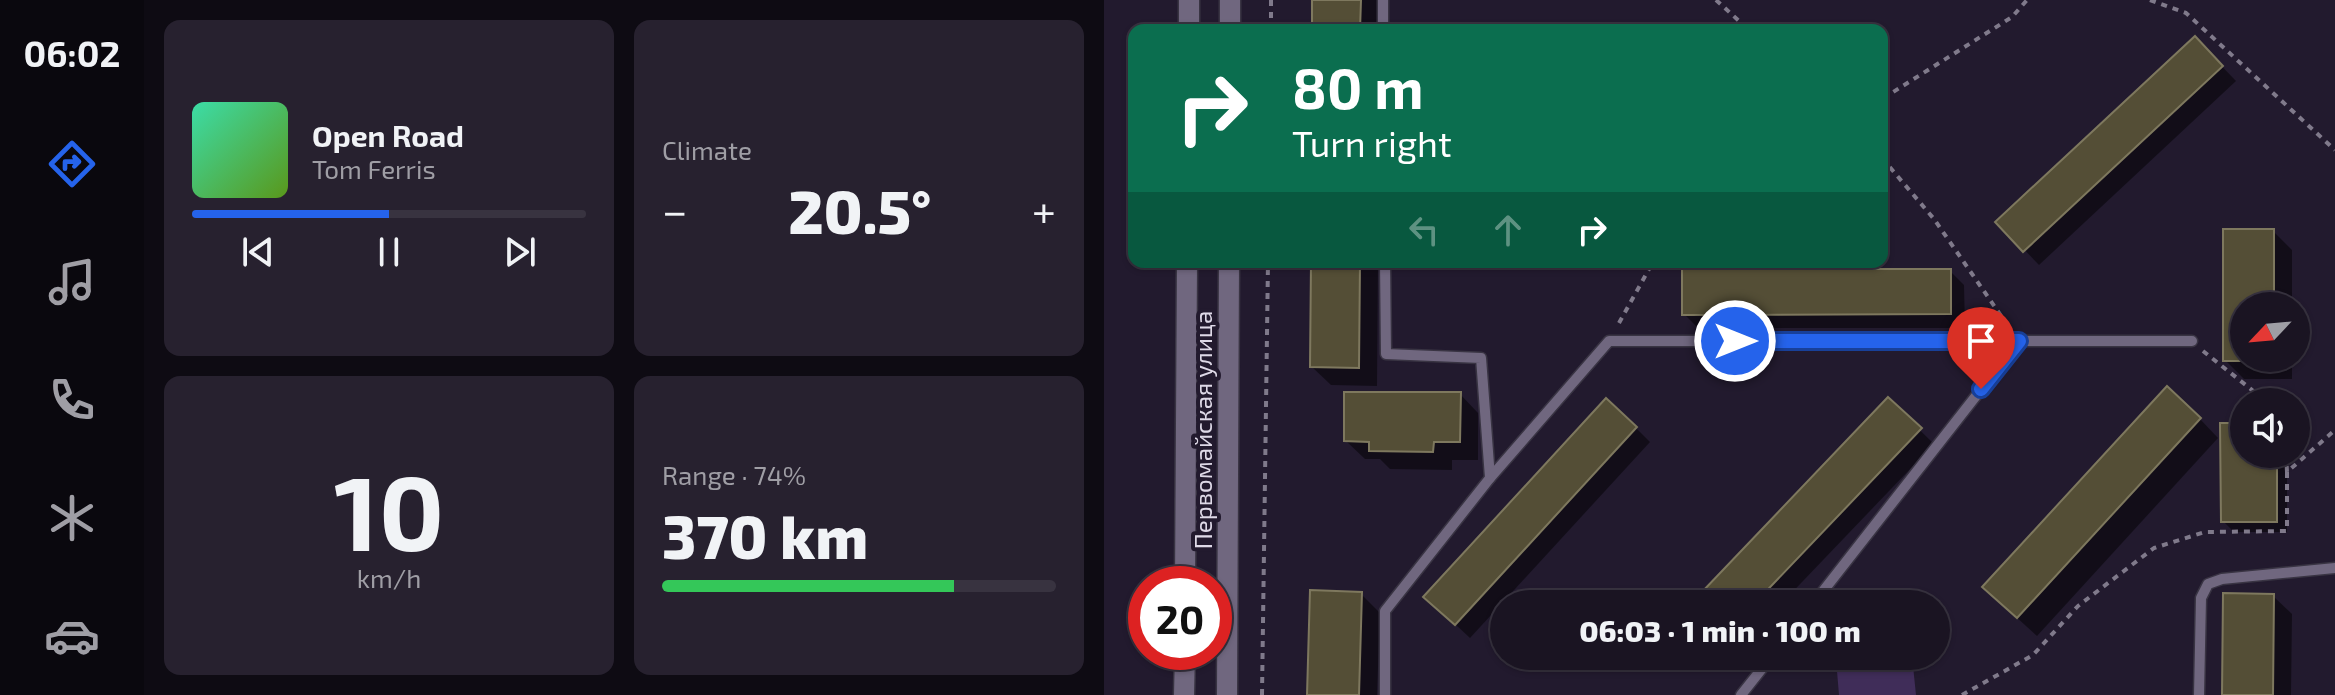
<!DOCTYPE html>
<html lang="en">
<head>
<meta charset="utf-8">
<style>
  :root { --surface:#1a1422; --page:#27212f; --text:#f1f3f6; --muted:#9f9ea5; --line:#383340; --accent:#2563eb }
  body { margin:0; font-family:"Exo 2",sans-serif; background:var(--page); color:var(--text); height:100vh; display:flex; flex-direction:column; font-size:30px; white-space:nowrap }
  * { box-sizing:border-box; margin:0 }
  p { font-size:26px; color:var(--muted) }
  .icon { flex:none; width:44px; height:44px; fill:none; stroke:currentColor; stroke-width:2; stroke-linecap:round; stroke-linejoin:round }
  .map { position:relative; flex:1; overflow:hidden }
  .panel { display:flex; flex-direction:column; gap:20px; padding:20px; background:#0e0b13; width:960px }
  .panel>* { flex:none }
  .banner { position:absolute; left:24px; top:24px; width:760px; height:244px; border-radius:16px; box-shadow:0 2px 6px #0004,0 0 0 2px var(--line); background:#0b6e4f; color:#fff; overflow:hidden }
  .needle { width:52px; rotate:244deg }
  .buttons { position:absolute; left:1126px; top:292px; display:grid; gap:16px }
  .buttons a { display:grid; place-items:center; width:80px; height:80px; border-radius:50%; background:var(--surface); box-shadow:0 2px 6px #0004,0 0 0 2px var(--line); font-size:40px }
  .speed { position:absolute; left:24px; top:566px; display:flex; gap:16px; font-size:40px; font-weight:700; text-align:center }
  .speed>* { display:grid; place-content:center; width:104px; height:104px; border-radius:50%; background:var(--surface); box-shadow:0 2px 6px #0004,0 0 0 2px var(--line); line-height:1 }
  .speed .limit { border:12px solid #d22; background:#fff; color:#111 }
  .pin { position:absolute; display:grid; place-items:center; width:68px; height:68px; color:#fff; margin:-82px -34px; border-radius:50% 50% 50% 0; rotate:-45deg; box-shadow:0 0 8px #0007 }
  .pin .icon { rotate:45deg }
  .me { position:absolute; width:88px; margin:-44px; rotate:90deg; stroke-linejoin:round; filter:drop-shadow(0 0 6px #0008) }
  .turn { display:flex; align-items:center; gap:28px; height:168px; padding:0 32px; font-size:36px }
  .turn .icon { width:104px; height:104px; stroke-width:2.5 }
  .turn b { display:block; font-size:56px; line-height:68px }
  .lanes { display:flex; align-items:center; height:76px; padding:0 32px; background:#0003; justify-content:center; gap:40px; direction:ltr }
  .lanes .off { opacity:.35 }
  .big { font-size:60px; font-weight:800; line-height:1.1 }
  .panel .widget { flex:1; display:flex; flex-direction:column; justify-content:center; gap:12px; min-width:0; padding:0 28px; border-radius:16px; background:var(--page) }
  .panel .dial { align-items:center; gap:0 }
  .dial b { font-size:104px; line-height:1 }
  .song { display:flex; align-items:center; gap:24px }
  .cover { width:96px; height:96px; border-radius:12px; background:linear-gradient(135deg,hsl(160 70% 55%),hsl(90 70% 35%)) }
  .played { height:8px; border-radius:4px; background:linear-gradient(90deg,var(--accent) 50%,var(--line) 50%) }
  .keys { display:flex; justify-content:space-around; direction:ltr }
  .heat { display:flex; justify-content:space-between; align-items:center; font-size:44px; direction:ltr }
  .charge { height:12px; border-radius:6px; background:linear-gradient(90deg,#34c759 74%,var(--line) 0) }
  .panel .tiles { flex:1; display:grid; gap:20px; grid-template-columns:repeat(2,1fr) }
  .trip { position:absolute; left:386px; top:590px; width:460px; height:80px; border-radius:40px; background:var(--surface); box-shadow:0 2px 6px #0004,0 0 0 2px var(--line); font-weight:800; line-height:80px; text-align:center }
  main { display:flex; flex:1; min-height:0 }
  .tab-bar { display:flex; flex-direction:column; width:144px; justify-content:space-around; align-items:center; background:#0a080e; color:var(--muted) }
  .tab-bar .icon { width:56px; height:56px }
  .tab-bar .active { color:var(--accent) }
  .tab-bar b { font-size:36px; color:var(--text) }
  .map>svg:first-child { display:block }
  .green { fill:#402d59 }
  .shadow { fill:#0007 }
  .building { fill:#544e36; stroke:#7e785e; stroke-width:2 }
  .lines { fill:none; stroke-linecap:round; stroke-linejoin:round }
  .service-casing { stroke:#393443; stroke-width:13 }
  .secondary-casing { stroke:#393443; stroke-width:23 }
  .path { stroke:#807a8b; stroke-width:4; stroke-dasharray:6 6; stroke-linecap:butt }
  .service { stroke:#70677f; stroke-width:10 }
  .secondary { stroke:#70677f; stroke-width:20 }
  .route-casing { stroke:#184099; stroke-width:20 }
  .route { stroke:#2563eb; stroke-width:14 }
  .labels { text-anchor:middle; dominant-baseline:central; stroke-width:8; stroke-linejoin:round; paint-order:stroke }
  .street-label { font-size:24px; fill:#ded9e7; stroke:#221a2e }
</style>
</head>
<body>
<main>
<nav class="tab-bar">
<b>06:02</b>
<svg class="icon active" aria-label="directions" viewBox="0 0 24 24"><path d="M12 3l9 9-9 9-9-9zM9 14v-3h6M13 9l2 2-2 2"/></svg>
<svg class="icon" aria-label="music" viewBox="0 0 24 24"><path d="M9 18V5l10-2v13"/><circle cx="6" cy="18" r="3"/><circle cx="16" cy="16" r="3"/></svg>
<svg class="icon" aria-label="phone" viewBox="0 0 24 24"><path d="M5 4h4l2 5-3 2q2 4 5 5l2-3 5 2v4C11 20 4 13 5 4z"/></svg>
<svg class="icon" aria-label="climate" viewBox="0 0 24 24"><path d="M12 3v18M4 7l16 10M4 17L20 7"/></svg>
<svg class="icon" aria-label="car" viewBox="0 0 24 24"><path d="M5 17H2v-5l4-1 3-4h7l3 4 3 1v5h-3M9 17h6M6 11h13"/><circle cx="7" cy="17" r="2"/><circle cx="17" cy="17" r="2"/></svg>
</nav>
<section class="panel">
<div class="tiles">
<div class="widget">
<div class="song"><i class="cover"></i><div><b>Open Road</b><p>Tom Ferris</p></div></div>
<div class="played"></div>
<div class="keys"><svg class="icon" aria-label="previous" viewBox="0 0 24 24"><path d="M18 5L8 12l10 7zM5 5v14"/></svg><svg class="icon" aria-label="pause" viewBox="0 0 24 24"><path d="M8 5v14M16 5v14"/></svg><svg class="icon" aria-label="next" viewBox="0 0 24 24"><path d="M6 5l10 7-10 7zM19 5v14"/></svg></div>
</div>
<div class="widget"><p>Climate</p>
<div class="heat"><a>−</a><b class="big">20.5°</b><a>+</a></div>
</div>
<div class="widget dial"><b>10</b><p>km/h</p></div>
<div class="widget"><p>Range · 74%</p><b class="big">370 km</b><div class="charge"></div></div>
</div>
</section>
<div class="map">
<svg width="1231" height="695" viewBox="0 0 1231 695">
  <rect width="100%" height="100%" fill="#221a2e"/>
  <path class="green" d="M769,656H808L812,695H735L732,659Z"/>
  <g class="shadow">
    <path d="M210,0H275L274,30H210Z"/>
    <path d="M1105,53L1132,81L935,265L894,222Z"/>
    <path d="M1121,231H1169L1188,250V306H1140V358H1188V379H1140L1121,360Z"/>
    <path d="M209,262H274L273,386L227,385L208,367Z"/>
    <path d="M846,271L860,285L861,328H594L580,314Z"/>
    <path d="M356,394L374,413V460H348V470L286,469L276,459H261L242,441Z"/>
    <path d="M784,399L830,444L677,604H611Z"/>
    <path d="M1096,419L1114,438L933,636L900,606Z"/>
    <path d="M1140,425V454H1183V532H1130L1119,521Z"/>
    <path d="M532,428L546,442L366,638L336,610Z"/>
    <path d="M257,594L276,613L273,695H205Z"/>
    <path d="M1169,596L1188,614L1187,695H1120Z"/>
  </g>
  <g class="building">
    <path d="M208,0H257L256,30H208Z"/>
    <path d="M1091,36L1119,66L919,252L891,222Z"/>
    <path d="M1119,229H1170V306H1140V358H1170V361H1119Z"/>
    <path d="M207,262H256L255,368L206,367Z"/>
    <path d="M578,269H847V314L578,315Z"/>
    <path d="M1063,386L1097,418L913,618L878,587Z"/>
    <path d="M240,392H357L356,442H330L329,452L265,451V442L240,441Z"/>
    <path d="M784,397L818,428L650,604H609L597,593Z"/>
    <path d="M502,398L533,427L351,625L319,597Z"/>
    <path d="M1116,423H1140V454H1173V522H1117Z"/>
    <path d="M206,590L258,592L255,695H203Z"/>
    <path d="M1119,593L1170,594L1169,695H1118Z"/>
  </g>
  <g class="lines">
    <defs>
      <g id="service">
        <path d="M279,0V30"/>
        <path d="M281,262L282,354L377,358L386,478L281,611V695"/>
        <path d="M386,478L505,341H1088"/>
        <path d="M709,604L915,341"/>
        <path d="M637,695L668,656"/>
        <path d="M1095,695L1097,598L1104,584L1118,579L1231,568"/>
      </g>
      <g id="secondary">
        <path d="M85,30V0"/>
        <path d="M126,30V0"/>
        <path d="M81,584L83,262"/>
        <path d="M80,695L81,652"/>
        <path d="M123,695L125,262"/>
      </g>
    </defs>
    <use href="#service" class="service-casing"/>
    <use href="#secondary" class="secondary-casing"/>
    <g class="path">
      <path d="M612,0L645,30"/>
      <path d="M1046,0L1082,13L1231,150"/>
      <path d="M167,30V0"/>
      <path d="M778,94H786L908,17L923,0"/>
      <path d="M778,158L830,219L902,323"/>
      <path d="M515,323L549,262"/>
      <path d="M1099,351L1163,402"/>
      <path d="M1182,454L1183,472"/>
      <path d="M158,695L164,262"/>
      <path d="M858,695L929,655L974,606L1050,548L1101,532L1183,531V472L1231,430"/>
    </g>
    <use href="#service" class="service"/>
    <use href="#secondary" class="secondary"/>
  </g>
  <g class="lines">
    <defs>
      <path id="route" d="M631,341H915L877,389"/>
    </defs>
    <use href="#route" class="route-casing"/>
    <use href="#route" class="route"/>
  </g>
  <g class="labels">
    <g class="street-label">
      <text transform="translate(98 430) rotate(-90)">Первомайская улица</text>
    </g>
  </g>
</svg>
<div class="buttons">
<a><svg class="needle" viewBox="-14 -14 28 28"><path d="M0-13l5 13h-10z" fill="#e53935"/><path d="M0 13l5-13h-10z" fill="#9f9ea5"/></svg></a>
<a><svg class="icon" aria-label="sound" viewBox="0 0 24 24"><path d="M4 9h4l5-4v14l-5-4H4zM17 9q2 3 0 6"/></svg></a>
</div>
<div class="speed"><div class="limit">20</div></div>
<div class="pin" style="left:877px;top:389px;background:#d93025"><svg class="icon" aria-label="arrive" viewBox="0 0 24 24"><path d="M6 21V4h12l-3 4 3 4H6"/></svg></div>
<svg class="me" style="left:631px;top:341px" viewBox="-20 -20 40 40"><circle r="17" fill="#2563eb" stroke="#fff" stroke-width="3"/><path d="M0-11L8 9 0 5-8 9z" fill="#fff"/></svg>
<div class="trip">06:03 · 1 min · 100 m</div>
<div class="banner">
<div class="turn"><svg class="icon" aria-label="right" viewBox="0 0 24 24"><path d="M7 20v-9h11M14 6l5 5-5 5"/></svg><div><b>80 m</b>Turn right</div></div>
<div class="lanes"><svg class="icon off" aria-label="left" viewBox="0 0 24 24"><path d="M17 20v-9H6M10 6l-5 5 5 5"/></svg><svg class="icon off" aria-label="ahead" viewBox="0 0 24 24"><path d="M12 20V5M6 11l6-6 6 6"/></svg><svg class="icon" aria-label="right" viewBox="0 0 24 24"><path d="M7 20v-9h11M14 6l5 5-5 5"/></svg></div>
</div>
</div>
</main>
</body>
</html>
